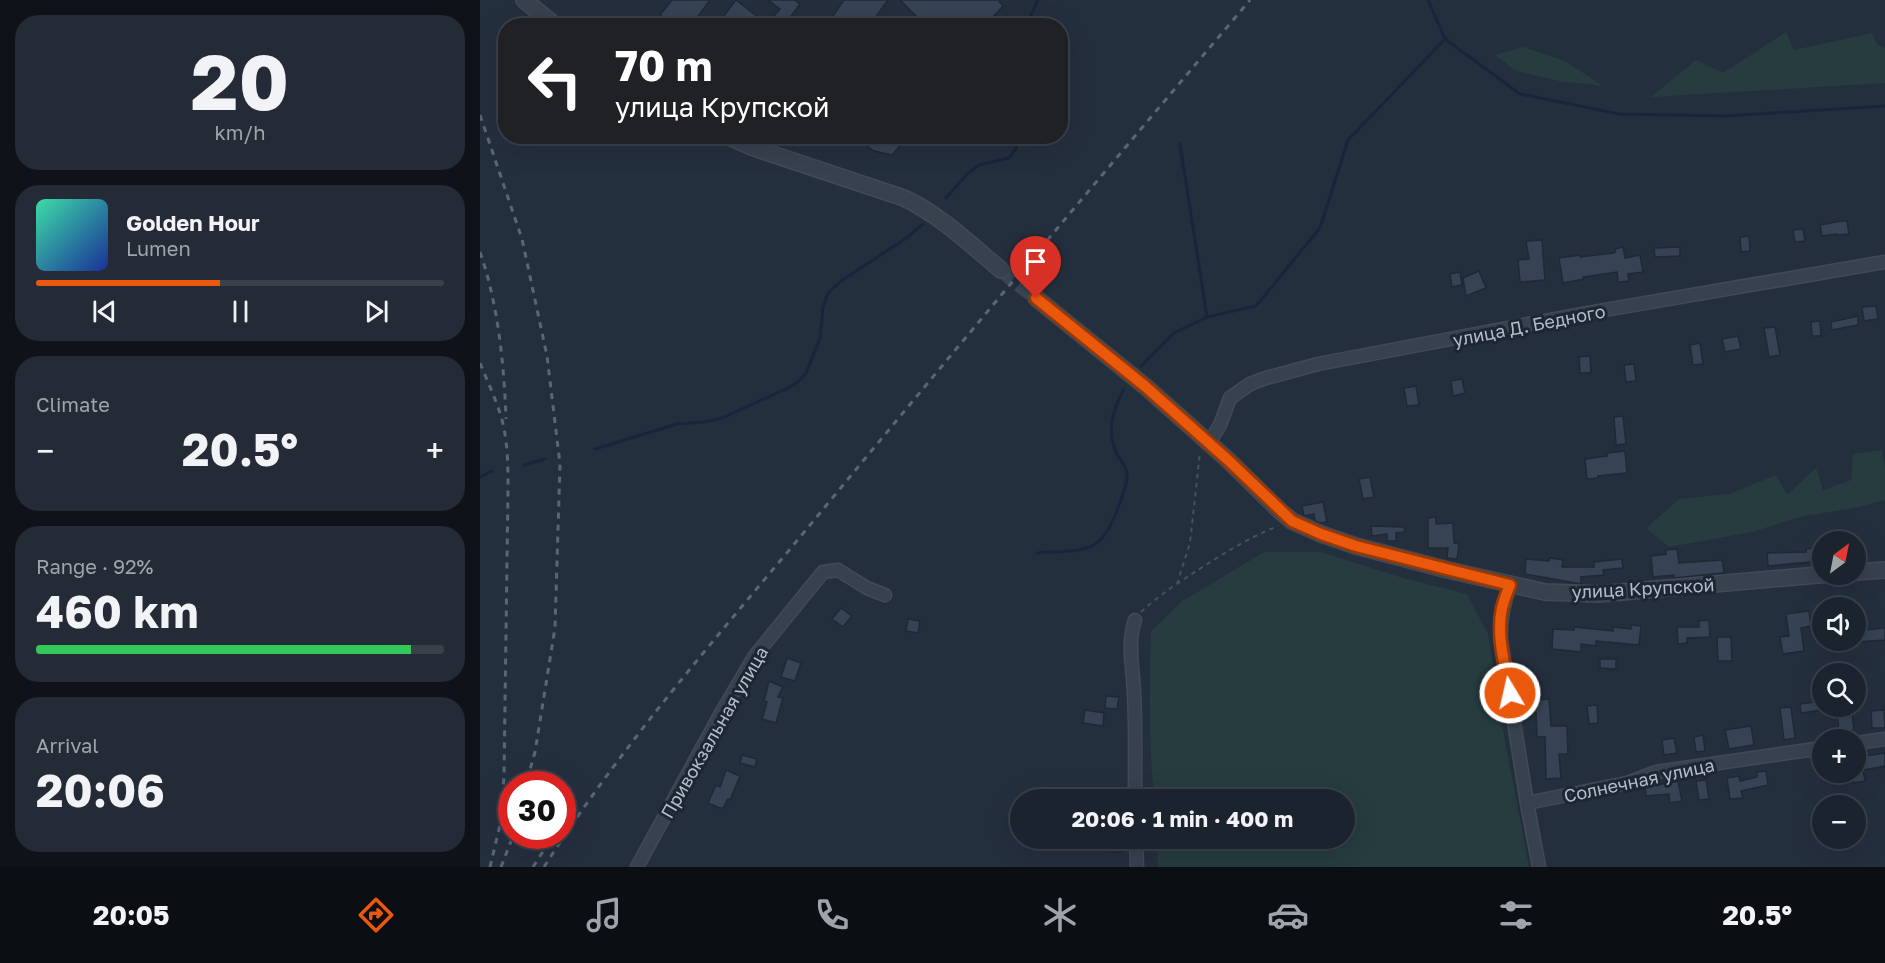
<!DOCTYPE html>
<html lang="en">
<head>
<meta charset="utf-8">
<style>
  :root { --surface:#1b232e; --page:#242b36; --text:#f1f3f6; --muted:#a0a4aa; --line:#39404a; --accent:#ea580c }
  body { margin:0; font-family:"Golos Text",sans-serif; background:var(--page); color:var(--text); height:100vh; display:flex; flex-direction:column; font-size:22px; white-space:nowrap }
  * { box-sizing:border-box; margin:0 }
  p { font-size:20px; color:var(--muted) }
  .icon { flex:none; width:33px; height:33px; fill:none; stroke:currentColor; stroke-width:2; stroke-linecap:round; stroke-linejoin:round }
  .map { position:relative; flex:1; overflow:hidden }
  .side { display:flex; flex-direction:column; gap:15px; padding:15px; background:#0f1319; width:480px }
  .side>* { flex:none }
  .top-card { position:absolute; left:18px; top:18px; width:570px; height:126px; border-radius:24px; box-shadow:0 6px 24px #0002,0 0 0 2px var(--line); background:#202124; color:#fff; overflow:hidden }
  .needle { width:39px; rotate:32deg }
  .tools { position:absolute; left:1332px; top:531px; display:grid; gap:12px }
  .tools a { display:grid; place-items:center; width:54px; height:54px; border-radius:50%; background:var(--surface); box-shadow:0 6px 24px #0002,0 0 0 2px var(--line); font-size:30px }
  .speed { position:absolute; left:18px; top:771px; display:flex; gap:12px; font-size:30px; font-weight:700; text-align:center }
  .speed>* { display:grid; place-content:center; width:78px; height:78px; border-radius:50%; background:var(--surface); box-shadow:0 6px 24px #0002,0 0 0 2px var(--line); line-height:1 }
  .speed .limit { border:9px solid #d22; background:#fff; color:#111 }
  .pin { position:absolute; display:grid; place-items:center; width:51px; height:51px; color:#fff; margin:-62px -26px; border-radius:50% 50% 50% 0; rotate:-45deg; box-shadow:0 0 6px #0007 }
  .pin .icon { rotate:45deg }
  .me { position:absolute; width:66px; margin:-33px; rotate:351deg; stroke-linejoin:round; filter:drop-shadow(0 0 4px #0008) }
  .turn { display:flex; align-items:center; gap:21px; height:126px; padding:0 18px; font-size:27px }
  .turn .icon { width:78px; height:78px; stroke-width:2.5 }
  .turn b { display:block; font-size:42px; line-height:51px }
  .big { font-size:45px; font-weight:700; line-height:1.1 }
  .side .tile { flex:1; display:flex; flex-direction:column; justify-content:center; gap:9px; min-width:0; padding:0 21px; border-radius:24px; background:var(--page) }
  .side .dial { align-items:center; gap:0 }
  .dial b { font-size:78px; line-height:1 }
  .song { display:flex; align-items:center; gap:18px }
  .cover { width:72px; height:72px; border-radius:9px; background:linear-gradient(135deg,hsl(160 70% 55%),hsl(230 70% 35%)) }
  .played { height:6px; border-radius:3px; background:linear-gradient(90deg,var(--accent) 45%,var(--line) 45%) }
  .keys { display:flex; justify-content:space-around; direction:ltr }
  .heat { display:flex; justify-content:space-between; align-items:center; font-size:33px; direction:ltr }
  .charge { height:9px; border-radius:4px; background:linear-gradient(90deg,#34c759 92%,var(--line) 0) }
  .trip { position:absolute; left:530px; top:789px; width:345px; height:60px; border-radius:30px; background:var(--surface); box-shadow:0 6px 24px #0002,0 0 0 2px var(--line); font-weight:700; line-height:60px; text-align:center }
  .dock { display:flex; height:96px; justify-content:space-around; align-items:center; background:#0b0e12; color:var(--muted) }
  .dock .icon { width:42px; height:42px }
  .dock .on { color:var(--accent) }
  .dock b { font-size:27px; color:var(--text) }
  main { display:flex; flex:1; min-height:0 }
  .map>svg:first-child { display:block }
  .green { fill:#263c3f }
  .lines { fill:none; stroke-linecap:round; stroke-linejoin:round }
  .stream { stroke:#17263c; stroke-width:3 }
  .building { fill:#364354; stroke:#1f2835; stroke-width:1.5 }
  .tertiary-tunnel { stroke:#3a4453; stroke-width:15; stroke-dasharray:15 8; stroke-linecap:butt }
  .minor-casing { stroke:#414a57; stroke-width:15 }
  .tertiary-casing { stroke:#414a57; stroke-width:18 }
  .path { stroke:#3f5557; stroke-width:2; stroke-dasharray:4.5 4.5; stroke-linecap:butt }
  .minor { stroke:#38414e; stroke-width:12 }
  .tertiary { stroke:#38414e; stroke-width:15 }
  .rail { stroke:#5a6575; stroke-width:3; stroke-dasharray:6 6; stroke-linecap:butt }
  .route-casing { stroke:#983908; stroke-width:15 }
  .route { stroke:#ea580c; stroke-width:10 }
  .labels { text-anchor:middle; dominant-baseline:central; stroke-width:6; stroke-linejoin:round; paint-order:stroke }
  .street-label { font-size:18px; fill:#b4bcc9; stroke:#1d2633 }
</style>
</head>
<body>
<main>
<section class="side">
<div class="tile dial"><b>20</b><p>km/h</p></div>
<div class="tile">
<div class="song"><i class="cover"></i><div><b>Golden Hour</b><p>Lumen</p></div></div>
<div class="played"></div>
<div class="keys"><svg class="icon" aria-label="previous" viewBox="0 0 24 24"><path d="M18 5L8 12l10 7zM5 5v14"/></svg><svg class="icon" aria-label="pause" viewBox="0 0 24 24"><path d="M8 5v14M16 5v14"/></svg><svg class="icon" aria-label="next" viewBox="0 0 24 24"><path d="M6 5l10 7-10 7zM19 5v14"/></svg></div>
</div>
<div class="tile"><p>Climate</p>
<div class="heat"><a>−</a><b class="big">20.5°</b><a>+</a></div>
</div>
<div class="tile"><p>Range · 92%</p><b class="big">460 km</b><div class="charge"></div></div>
<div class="tile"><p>Arrival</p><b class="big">20:06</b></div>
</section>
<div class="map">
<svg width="1405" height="867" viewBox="0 0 1405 867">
  <rect width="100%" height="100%" fill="#242f3e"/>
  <g class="green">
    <path d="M1306,32L1314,50L1392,33L1397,44L1405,48V83L1171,97L1216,60L1243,73Z"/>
    <path d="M1043,47L1085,61L1123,86L1079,81L1036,71L1015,55Z"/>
    <path d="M1402,450L1405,468V500L1374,508L1323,516L1272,532L1189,547L1166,528L1199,499L1249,494L1296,475L1307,495L1336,468L1343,490L1371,480L1373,454Z"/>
    <path d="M784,552H841L923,578L987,594L1008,634L1023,730L1049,867H678L677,839L864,838V800L674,799C669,743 669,687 671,631L701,602Z"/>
  </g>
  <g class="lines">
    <g class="stream">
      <path d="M948,0L965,39L1040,94L1139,114L1244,116L1405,106"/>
      <path d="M546,26L558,0"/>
      <path d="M700,144L727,317"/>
      <path d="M466,198L487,174L499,165L529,158L536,149L537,136"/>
      <path d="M661,366L694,333L727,317L776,306L840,228L868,140L965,39"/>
      <path d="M115,449L197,424L224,422L242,418L308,388L318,382L326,373L340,338L343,308L348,293L361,281L428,237L443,224"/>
      <path d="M44,465L65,459"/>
      <path d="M0,477L12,471"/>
      <path d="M557,553C606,549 621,557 639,505C642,496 648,484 647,474C647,467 640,460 637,454C626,432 632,410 644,389"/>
    </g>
  </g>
  <g class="building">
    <path d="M192,0H230L211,26H193L180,15Z"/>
    <path d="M256,0L287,24L300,9L288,0H315L320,4L309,19L317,26H236Z"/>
    <path d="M364,0H408L389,26H346Z"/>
    <path d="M420,0H518L523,6L505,26H446Z"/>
    <path d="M373,136H429L412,155L394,151Z"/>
    <path d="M1361,221H1367L1369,234L1357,235L1356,234L1342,236L1340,225Z"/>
    <path d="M1323,229L1325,241L1315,242L1313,230Z"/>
    <path d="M1269,236L1270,251L1261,252L1260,237Z"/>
    <path d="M1062,240L1065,280L1040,282L1038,260L1049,259L1046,241Z"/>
    <path d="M1143,247L1145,258L1160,255L1163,272L1148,274L1149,281L1138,282L1137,272L1103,277L1104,279L1083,283L1079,258L1100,255V257L1134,253L1135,252V249Z"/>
    <path d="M1200,247V256L1175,257L1174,248Z"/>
    <path d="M999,271L1006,288L986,296L983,278Z"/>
    <path d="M980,272L982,285L972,287L970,274Z"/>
    <path d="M1396,306L1398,319L1384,321L1382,307Z"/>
    <path d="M1378,316V325L1352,330L1351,322Z"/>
    <path d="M1340,321L1341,336H1332L1331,322Z"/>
    <path d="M1295,327L1300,355L1289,357L1284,328Z"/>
    <path d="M1258,336L1261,349L1245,352L1242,339Z"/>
    <path d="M1220,343L1223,364L1213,365L1210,345Z"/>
    <path d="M1110,356L1111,373H1100L1099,357Z"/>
    <path d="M1154,364L1156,381L1146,382L1144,365Z"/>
    <path d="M982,379L985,393L973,396L971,381Z"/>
    <path d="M936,386L939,405L927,406L924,388Z"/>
    <path d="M1143,416L1146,444L1136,445L1134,417Z"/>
    <path d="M1145,451L1147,473L1118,476V478L1107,479L1105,459L1127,456V453Z"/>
    <path d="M890,477L894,497L883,499L879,479Z"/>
    <path d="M843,502L847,522L840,523L835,521L834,514L824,516L822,506Z"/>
    <path d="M956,517V524L973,523L974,543L979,544L977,559L967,558L968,548H948V518Z"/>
    <path d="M891,526L924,527L925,532L916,533V541H907V534L892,536Z"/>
    <path d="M1342,547V561L1288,566L1287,553L1326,552V549Z"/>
    <path d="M1197,549L1199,563L1242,560L1244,573L1194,578V575L1173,577L1171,556L1186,554V550Z"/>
    <path d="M1070,558L1083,560L1082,567H1114V562L1142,559L1143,568L1123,570L1124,575L1101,577V584L1045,574L1046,559L1069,561Z"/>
    <path d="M361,608L372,616L363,627L352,619Z"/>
    <path d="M1329,611L1331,626L1321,628L1324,651L1303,654L1300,637L1309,636L1306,614Z"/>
    <path d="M428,619L440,621L438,633L426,631Z"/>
    <path d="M1229,620L1230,637L1207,638V643L1198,644L1197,627H1219V621Z"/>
    <path d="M1384,622L1385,630L1405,628V640L1377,642L1376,623Z"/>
    <path d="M1151,625L1161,626L1159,645L1116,641V646L1101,644V652L1072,649L1073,629L1094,630V627L1133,631V627L1151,629Z"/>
    <path d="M1237,637H1251L1252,661H1238Z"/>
    <path d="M307,658L321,663L315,681L301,677Z"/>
    <path d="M1120,659H1136V669L1120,668Z"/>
    <path d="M289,681L303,687L298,697L303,698L296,723L282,719L287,702L284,701Z"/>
    <path d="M626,696L639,697L637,709L625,708Z"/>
    <path d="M1069,699L1071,726H1087L1088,754H1079L1081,778L1066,779L1065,737H1057L1056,712H1054V700Z"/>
    <path d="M1342,701L1343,710L1321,713L1320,704Z"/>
    <path d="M1117,705L1118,723L1109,724L1107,706Z"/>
    <path d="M1311,707L1315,738L1304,740L1300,708Z"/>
    <path d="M605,710L624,713L623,726L603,723Z"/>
    <path d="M1404,710L1405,728H1392L1391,711Z"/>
    <path d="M1372,711L1374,730L1359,732L1357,713Z"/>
    <path d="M1271,726L1274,745L1249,749L1245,730Z"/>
    <path d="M1223,735L1225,751L1216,752L1214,737Z"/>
    <path d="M1194,738L1197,753L1184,755L1182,740Z"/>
    <path d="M1405,753V766L1383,770L1385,781L1374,783L1372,772H1376V754H1379L1380,757Z"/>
    <path d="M262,755L277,759L275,767L260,763Z"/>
    <path d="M246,770L260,776L250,800L248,799L243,808H240L228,803L236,785L240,787Z"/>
    <path d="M1286,771L1288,785L1261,791L1263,798L1250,799L1247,778L1259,776L1260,781L1277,777V772Z"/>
    <path d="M1226,780L1229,799L1219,800L1216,781Z"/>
    <path d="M1198,781L1202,801L1190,803L1189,794L1166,796L1165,787Z"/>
    <rect x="628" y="840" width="13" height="12"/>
  </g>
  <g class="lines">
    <path class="tertiary-tunnel" d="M521,270L556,298"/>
    <defs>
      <g id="minor">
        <path d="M729,443L740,425L750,398L770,384L786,378L838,364L1107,313L1405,262"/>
        <path d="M1030,585C1023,605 1020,621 1021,641L1047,803L1059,867"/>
        <path d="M655,620C647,644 653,668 654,693C656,728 655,764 655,800"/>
        <path d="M1376,743L1405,739"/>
        <path d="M1047,803L1147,783L1176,772L1342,748"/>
        <path d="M656,838L657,867"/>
        <path d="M157,867L240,715L274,657L343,572L358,570L387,588L405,595"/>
      </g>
      <g id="tertiary">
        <path d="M44,0L76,26"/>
        <path d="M247,136L274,148L424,198C460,215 490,244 521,270"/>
        <path d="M556,298L666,387L748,460L800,511L812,521L841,534L876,546L968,570L1065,592L1119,594L1349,574"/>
        <path d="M1376,572L1405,570"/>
      </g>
    </defs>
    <use href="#minor" class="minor-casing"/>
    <use href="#tertiary" class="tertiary-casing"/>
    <g class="path">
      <path d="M697,584L710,543L720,452"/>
      <path d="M661,612C679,595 701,581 721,568C746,552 770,537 798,526"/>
    </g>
    <use href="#minor" class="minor"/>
    <use href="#tertiary" class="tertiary"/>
    <g class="rail">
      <path d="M0,115L42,239L67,356L80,464L75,628L55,752L46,784"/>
      <path d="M0,252C18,304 24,363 26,419"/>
      <path d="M0,363C8,383 18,403 23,424C28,446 28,468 28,489L24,777L20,825L10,867"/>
      <path d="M21,867L33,836"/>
      <path d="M53,867L73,836"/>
      <path d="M64,867C144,741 245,628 340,513C482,341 626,170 770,0"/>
    </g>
  </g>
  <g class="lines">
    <defs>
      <path id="route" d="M556,298L666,387L748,460L812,521L841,534L876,546L1030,585C1027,592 1024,600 1022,608C1016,635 1025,666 1030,693"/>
    </defs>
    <use href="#route" class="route-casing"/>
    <use href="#route" class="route"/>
  </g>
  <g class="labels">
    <g class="street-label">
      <text transform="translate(1049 325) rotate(-11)">улица Д. Бедного</text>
      <text transform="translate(1163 588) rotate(-3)">улица Крупской</text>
      <text transform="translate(234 732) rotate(-60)">Привокзальная улица</text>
      <text transform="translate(1159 780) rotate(-12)">Солнечная улица</text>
    </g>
  </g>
</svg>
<div class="tools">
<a><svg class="needle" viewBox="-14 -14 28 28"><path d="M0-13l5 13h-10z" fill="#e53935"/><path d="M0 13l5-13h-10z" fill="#a0a4aa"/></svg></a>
<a><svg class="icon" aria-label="sound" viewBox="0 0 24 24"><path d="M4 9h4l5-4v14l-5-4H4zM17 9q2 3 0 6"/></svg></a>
<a><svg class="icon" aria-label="search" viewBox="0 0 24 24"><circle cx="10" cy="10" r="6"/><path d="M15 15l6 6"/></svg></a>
<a>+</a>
<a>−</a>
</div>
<div class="speed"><div class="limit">30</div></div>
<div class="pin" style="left:556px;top:298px;background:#d93025"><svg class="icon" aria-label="arrive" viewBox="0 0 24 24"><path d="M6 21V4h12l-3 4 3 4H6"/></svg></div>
<svg class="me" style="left:1030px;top:693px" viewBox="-20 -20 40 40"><circle r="17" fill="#ea580c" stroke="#fff" stroke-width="3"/><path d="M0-11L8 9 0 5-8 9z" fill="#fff"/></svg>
<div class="trip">20:06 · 1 min · 400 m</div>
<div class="top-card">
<div class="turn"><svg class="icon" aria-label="left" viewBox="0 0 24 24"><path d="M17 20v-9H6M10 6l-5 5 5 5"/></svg><div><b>70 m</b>улица Крупской</div></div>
</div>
</div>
</main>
<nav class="dock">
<b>20:05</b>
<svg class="icon on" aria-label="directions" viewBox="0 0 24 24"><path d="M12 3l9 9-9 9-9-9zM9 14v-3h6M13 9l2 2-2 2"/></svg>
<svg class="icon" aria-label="music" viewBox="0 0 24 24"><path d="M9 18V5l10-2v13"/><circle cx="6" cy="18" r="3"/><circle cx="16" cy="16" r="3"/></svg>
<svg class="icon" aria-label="phone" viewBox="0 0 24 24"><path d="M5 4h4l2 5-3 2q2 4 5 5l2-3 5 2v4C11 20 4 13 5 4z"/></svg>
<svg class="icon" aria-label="climate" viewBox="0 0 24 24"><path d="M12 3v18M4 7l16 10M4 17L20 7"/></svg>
<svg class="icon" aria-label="car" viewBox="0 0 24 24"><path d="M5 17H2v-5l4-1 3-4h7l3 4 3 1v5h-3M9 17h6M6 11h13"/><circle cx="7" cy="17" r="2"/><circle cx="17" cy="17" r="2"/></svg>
<svg class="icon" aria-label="filters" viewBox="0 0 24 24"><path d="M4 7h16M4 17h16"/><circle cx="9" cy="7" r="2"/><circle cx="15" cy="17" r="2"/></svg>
<b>20.5°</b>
</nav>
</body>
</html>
